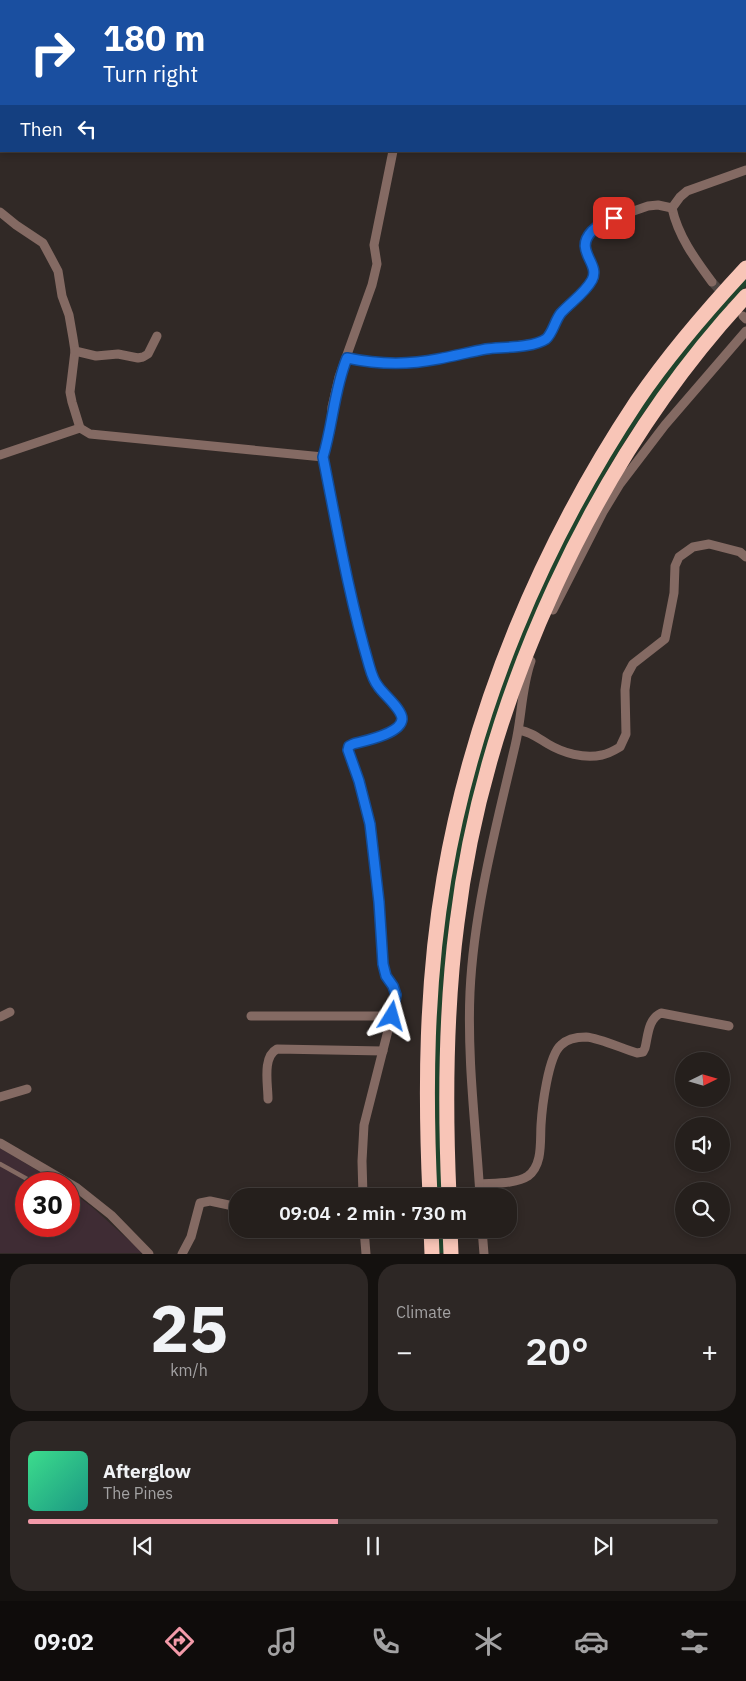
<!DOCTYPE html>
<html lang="en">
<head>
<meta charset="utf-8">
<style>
  :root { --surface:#251f1c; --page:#2d2725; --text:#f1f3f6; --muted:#a3a2a3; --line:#423d3b; --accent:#f39aa9 }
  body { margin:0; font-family:"IBM Plex Sans",sans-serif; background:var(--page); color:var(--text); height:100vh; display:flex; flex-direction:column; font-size:19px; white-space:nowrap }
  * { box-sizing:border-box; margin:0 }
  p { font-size:16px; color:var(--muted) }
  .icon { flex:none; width:28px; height:28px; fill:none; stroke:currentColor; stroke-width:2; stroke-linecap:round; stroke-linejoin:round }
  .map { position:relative; height:1254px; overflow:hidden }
  .panel { display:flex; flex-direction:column; gap:10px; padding:10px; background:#14110f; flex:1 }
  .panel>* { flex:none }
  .banner { position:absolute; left:0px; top:0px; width:746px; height:152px; box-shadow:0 2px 8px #0003,0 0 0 1px var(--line); background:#1a4fa0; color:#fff; overflow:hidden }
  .needle { width:32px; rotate:85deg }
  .controls { position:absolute; left:675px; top:1052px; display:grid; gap:10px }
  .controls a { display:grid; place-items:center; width:55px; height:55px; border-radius:50%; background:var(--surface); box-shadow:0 2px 8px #0003,0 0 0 1px var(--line); font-size:25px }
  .speed { position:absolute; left:15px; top:1172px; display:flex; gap:10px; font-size:25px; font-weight:700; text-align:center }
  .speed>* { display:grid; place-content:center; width:65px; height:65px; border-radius:50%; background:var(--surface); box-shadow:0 2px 8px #0003,0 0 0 1px var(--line); line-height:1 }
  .speed .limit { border:8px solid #d22; background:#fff; color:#111 }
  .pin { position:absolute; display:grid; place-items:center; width:42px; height:42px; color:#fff; margin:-21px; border-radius:10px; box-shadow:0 2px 8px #0006 }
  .me { position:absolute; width:55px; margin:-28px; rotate:8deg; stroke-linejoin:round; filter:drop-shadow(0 0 4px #0008) }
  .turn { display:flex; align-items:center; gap:18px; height:105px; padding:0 20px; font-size:22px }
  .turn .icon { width:65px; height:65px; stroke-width:2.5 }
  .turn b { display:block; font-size:35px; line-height:42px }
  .then { display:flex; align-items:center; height:48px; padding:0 20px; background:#0003; gap:10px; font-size:19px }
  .big { font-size:38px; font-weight:600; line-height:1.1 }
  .panel .widget { flex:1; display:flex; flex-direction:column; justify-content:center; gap:8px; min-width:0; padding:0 18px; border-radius:20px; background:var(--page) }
  .panel .dial { align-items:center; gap:0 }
  .dial b { font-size:65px; line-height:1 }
  .song { display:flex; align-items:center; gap:15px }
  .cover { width:60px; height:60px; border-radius:8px; background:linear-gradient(135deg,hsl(150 70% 55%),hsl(170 70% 35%)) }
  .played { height:5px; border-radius:2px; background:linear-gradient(90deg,var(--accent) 45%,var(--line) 45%) }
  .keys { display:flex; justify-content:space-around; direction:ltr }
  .heat { display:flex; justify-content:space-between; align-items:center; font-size:28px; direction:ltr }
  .panel .tiles { flex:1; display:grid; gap:10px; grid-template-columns:1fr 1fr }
  .widget:last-child { grid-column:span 2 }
  .trip { position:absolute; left:229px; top:1188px; width:288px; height:50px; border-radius:20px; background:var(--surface); box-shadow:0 2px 8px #0003,0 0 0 1px var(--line); font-weight:600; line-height:50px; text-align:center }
  .dock { display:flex; height:80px; justify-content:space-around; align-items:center; background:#0f0c0b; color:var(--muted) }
  .dock .icon { width:35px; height:35px }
  .dock .on { color:var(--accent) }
  .dock b { font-size:22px; color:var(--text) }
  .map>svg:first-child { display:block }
  .industrial { fill:#3f2c34 }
  .green { fill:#1f442c }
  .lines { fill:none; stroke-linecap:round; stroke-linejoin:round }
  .street-tunnel { stroke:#4e4643; stroke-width:9; stroke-dasharray:9 4.5; stroke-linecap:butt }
  .lane { stroke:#846a63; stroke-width:4.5 }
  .street { stroke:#846a63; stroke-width:9 }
  .primary { stroke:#dda99a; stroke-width:12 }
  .highway { stroke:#f8c5b7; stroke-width:15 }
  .route-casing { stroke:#114b97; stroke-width:12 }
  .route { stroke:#1a73e8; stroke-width:9 }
</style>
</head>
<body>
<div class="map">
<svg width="746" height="1254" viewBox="0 0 746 1254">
  <rect width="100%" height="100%" fill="#312926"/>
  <path class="industrial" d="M0,1148L60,1184H26V1226H69V1190L92,1207L143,1253H0Z"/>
  <g class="green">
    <path d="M746,278V286C684,353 627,429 585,511C573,535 563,559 552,583C541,607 528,631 518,655C491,727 468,803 456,880C438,985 437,1090 442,1196H437C433,1104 433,1013 444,921C467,740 542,552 645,402C675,358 710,318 746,278Z"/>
    <path d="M438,1229H443L444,1253H439Z"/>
  </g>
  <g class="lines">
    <path class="street-tunnel" d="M712,282L739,311"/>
    <path class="lane" d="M0,1164L36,1184"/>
    <g class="street">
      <path d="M308,0L309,1"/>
      <path d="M473,1L474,0"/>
      <path d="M711,1V0"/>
      <path d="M745,132L746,134"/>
      <path d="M0,212L16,225L43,243L58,271L62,296L69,315L73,338L75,351L70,392L72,402L80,428"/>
      <path d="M712,282C695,259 678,236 672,208L680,197L687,191L746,170"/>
      <path d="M743,316L746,319"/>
      <path d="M75,351L96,356L118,354L138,358L143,357L148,354L157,336"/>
      <path d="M347,358L364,361L406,363L437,359L485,350L537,343L547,338L561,313L588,287L594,278L593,267L586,253L585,242L590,234L602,222L648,206L658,205L672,208"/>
      <path d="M0,455L80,428L90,434L323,457"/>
      <path d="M553,610L603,512L620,484L665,425L746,331"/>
      <path d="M519,730C531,732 538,738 548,744C563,753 584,759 602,755C608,754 615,750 620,747L626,734L625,690L627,675L633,664L665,639L674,593L675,566L679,557L693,547L709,544L740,552L746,557"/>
      <path d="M251,1016H392"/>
      <path d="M0,1017L10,1012"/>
      <path d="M0,1097L27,1089"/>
      <path d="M268,1099C268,1084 262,1057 277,1049L383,1051"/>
      <path d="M0,1143L77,1188L111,1215L149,1254"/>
      <path d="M480,1184C494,1183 516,1184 528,1176C543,1165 540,1141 541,1125C542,1108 548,1056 561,1045C567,1039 577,1037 586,1037C600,1038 623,1049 637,1053L643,1052L645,1048C648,1036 648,1019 661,1013L729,1026"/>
      <path d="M363,1196L362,1161L364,1125L397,995L384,970L379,902L370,824L359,781L348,750L349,746L353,744C364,741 401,734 402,719C402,709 383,694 378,686C373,680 371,672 369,665C349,597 337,527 323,457L330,432L332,407L339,377L372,285L377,264L374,245L393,151"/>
      <path d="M480,1196C476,1128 467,1060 470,992C474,909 496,827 515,746C522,718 521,689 531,661"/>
      <path d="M335,1229L365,1235"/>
      <path d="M364,1229L366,1254"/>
      <path d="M482,1229L484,1254"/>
      <path d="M182,1254L191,1237L200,1203L210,1201L238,1207"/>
    </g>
    <g class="primary">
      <path d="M25,1L26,0"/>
      <path d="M39,1L40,0"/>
      <path d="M0,22L1,21"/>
      <path d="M0,49L1,48"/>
    </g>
    <g class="highway">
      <path d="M430,1196C425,1090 426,983 444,878C473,708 542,544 637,401C669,354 707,310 746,268"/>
      <path d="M449,1196C445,1105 445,1014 457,923C484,700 594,460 746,296"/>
      <path d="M431,1229L432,1254"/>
      <path d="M450,1229L451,1254"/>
    </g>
  </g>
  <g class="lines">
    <defs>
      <path id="route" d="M392,1016L396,995L393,986L386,976L383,964L379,902L370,824L359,781L348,750L349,746L353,744C364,741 401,734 402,719C402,709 383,694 378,686C373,680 371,672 369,665C349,597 337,527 323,457C333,424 334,390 347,358C376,364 408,365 438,359C454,356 470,352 486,349C502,347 533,348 546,339C553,333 555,320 561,313C571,302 585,293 592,280C601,263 573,251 592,231C599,224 605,221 614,218"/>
    </defs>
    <use href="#route" class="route-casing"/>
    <use href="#route" class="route"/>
  </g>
</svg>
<div class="controls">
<a><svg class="needle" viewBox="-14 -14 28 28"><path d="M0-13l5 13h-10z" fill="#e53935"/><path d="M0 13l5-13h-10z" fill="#a3a2a3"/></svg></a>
<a><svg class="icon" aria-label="sound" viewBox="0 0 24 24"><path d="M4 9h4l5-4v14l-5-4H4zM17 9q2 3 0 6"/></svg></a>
<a><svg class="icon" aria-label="search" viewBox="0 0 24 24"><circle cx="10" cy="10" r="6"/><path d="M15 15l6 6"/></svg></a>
</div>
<div class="speed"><div class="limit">30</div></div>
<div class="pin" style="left:614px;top:218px;background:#d93025"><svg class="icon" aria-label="arrive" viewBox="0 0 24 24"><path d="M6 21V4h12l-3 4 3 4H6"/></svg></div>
<svg class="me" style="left:392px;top:1016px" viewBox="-20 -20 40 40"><path d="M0-17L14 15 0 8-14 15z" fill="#1a73e8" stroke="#fff" stroke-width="4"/></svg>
<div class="trip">09:04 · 2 min · 730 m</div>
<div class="banner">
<div class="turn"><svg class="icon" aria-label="right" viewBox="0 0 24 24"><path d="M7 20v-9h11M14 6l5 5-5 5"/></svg><div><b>180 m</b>Turn right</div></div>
<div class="then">Then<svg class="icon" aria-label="left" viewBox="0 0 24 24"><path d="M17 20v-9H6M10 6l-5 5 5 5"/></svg></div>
</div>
</div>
<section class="panel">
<div class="tiles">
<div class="widget dial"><b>25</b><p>km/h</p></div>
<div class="widget"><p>Climate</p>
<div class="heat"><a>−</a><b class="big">20°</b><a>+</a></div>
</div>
<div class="widget">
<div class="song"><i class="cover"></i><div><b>Afterglow</b><p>The Pines</p></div></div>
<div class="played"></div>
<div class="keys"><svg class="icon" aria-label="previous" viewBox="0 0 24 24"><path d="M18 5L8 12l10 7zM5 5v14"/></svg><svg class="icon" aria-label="pause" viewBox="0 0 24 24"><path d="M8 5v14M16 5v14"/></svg><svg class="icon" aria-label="next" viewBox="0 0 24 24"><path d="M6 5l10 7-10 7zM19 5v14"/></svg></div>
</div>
</div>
</section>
<nav class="dock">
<b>09:02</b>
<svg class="icon on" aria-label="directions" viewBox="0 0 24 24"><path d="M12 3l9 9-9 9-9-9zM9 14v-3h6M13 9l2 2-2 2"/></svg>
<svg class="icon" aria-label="music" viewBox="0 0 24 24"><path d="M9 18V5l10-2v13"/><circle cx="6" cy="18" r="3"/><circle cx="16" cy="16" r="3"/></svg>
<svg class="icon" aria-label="phone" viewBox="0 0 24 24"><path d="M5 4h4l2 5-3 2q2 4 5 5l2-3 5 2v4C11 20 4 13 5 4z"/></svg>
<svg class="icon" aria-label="climate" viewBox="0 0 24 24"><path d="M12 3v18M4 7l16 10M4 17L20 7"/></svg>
<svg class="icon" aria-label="car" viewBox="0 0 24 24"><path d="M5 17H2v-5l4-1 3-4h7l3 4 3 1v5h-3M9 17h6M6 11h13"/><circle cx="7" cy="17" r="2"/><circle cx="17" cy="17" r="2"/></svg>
<svg class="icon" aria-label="filters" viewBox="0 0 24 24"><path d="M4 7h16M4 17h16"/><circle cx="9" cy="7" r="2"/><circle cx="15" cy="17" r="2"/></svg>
</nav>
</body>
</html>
